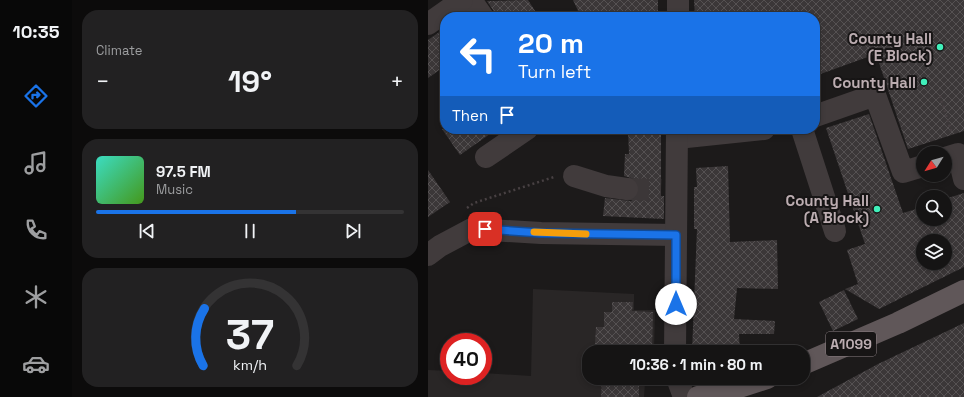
<!DOCTYPE html>
<html lang="en">
<head>
<meta charset="utf-8">
<style>
  :root { --surface:#151414; --page:#222122; --text:#f1f3f6; --muted:#9d9ea0; --line:#343334; --accent:#1a73e8 }
  body { margin:0; font-family:"Space Grotesk",sans-serif; background:var(--page); color:var(--text); height:100vh; display:flex; flex-direction:column; font-size:15px; white-space:nowrap }
  * { box-sizing:border-box; margin:0 }
  p { font-size:13px; color:var(--muted) }
  .icon { flex:none; width:22px; height:22px; fill:none; stroke:currentColor; stroke-width:2; stroke-linecap:round; stroke-linejoin:round }
  .map { position:relative; flex:1; overflow:hidden }
  .details { display:flex; flex-direction:column; gap:10px; padding:10px; background:#0c0b0b; width:356px }
  .details>* { flex:none }
  .top-card { position:absolute; left:12px; top:12px; width:380px; height:122px; border-radius:16px; box-shadow:0 2px 6px #0003,0 0 0 1px var(--line); background:#1a73e8; color:#fff; overflow:hidden }
  .needle { width:26px; rotate:233deg }
  .fabs { position:absolute; left:488px; top:146px; display:grid; gap:8px }
  .fabs a { display:grid; place-items:center; width:36px; height:36px; border-radius:50%; background:var(--surface); box-shadow:0 2px 6px #0003,0 0 0 1px var(--line); font-size:20px }
  .speed { position:absolute; left:12px; top:333px; display:flex; gap:8px; font-size:20px; font-weight:700; text-align:center }
  .speed>* { display:grid; place-content:center; width:52px; height:52px; border-radius:50%; background:var(--surface); box-shadow:0 2px 6px #0003,0 0 0 1px var(--line); line-height:1 }
  .speed .limit { border:6px solid #d22; background:#fff; color:#111 }
  .pin { position:absolute; display:grid; place-items:center; width:34px; height:34px; color:#fff; margin:-17px; border-radius:8px; box-shadow:0 2px 6px #0006 }
  .me { position:absolute; width:44px; margin:-22px; rotate:0deg; stroke-linejoin:round; filter:drop-shadow(0 0 3px #0008) }
  .turn { display:flex; align-items:center; gap:14px; height:84px; padding:0 12px; font-size:18px }
  .turn .icon { width:52px; height:52px; stroke-width:2.5 }
  .turn b { display:block; font-size:28px; line-height:34px }
  .then { display:flex; align-items:center; height:38px; padding:0 12px; background:#0003; gap:8px; font-size:15px }
  .big { font-size:30px; font-weight:600; line-height:1.1 }
  .details .tile { flex:1; display:flex; flex-direction:column; justify-content:center; gap:6px; min-width:0; padding:0 14px; border-radius:16px; background:var(--page) }
  .details .dial { align-items:center; gap:0 }
  .dial svg { height:104px; overflow:visible; fill:none; stroke:var(--line); stroke-width:7; stroke-linecap:round; text-anchor:middle }
  .dial text { fill:var(--text); stroke:none }
  .song { display:flex; align-items:center; gap:12px }
  .cover { width:48px; height:48px; border-radius:6px; background:linear-gradient(135deg,hsl(170 70% 55%),hsl(100 70% 35%)) }
  .played { height:4px; border-radius:2px; background:linear-gradient(90deg,var(--accent) 65%,var(--line) 65%) }
  .keys { display:flex; justify-content:space-around; direction:ltr }
  .heat { display:flex; justify-content:space-between; align-items:center; font-size:22px; direction:ltr }
  .trip { position:absolute; left:154px; top:345px; width:228px; height:40px; border-radius:16px; background:var(--surface); box-shadow:0 2px 6px #0003,0 0 0 1px var(--line); font-weight:600; line-height:40px; text-align:center }
  main { display:flex; flex:1; min-height:0 }
  .menu { display:flex; flex-direction:column; width:72px; justify-content:space-around; align-items:center; background:#080808; color:var(--muted) }
  .menu .icon { width:28px; height:28px }
  .menu .selected { color:var(--accent) }
  .menu b { font-size:18px; color:var(--text) }
  .map>svg:first-child { display:block }
  .built { fill:#292626 }
  .building { fill:url(#building-cross-hatch); fill-rule:evenodd }
  .lines { fill:none; stroke-linecap:round; stroke-linejoin:round }
  .minor-tunnel { stroke:#3c3738; stroke-width:22; stroke-dasharray:22 11; stroke-linecap:butt }
  .path { stroke:#484143; stroke-width:2.5; stroke-dasharray:2 3; stroke-linecap:butt }
  .minor { stroke:#413b3c; stroke-width:22 }
  .major { stroke:#605759; stroke-width:22 }
  .route-casing { stroke:#114b97; stroke-width:10 }
  .route { stroke:#1a73e8; stroke-width:7 }
  .slow { stroke:#f59e0b; stroke-width:7 }
  .poi-dot { fill:#40efba; stroke:#171515; stroke-width:1.5 }
  .labels { text-anchor:middle; dominant-baseline:central; stroke-width:4; stroke-linejoin:round; paint-order:stroke }
  .shield { fill:#171515; stroke:#8a7f82; stroke-width:1 }
  .shield-label { font-size:14px; font-weight:bold; fill:#bcadb1 }
  .poi-label { font-size:15px; font-weight:bold; fill:#bcadb1; stroke:#171515; text-anchor:end }
</style>
</head>
<body>
<main>
<nav class="menu">
<b>10:35</b>
<svg class="icon selected" aria-label="directions" viewBox="0 0 24 24"><path d="M12 3l9 9-9 9-9-9zM9 14v-3h6M13 9l2 2-2 2"/></svg>
<svg class="icon" aria-label="music" viewBox="0 0 24 24"><path d="M9 18V5l10-2v13"/><circle cx="6" cy="18" r="3"/><circle cx="16" cy="16" r="3"/></svg>
<svg class="icon" aria-label="phone" viewBox="0 0 24 24"><path d="M5 4h4l2 5-3 2q2 4 5 5l2-3 5 2v4C11 20 4 13 5 4z"/></svg>
<svg class="icon" aria-label="climate" viewBox="0 0 24 24"><path d="M12 3v18M4 7l16 10M4 17L20 7"/></svg>
<svg class="icon" aria-label="car" viewBox="0 0 24 24"><path d="M5 17H2v-5l4-1 3-4h7l3 4 3 1v5h-3M9 17h6M6 11h13"/><circle cx="7" cy="17" r="2"/><circle cx="17" cy="17" r="2"/></svg>
</nav>
<section class="details">
<div class="tile"><p>Climate</p>
<div class="heat"><a>−</a><b class="big">19°</b><a>+</a></div>
</div>
<div class="tile">
<div class="song"><i class="cover"></i><div><b>97.5 FM</b><p>Music</p></div></div>
<div class="played"></div>
<div class="keys"><svg class="icon" aria-label="previous" viewBox="0 0 24 24"><path d="M18 5L8 12l10 7zM5 5v14"/></svg><svg class="icon" aria-label="pause" viewBox="0 0 24 24"><path d="M8 5v14M16 5v14"/></svg><svg class="icon" aria-label="next" viewBox="0 0 24 24"><path d="M6 5l10 7-10 7zM19 5v14"/></svg></div>
</div>
<div class="tile dial"><svg viewBox="0 0 100 80">
<path d="M14 69A42 42 0 1 1 86 69"/>
<path d="M14 69A42 42 0 0 1 15 25" stroke="#1a73e8"/>
<text x="50" y="56" font-size="32" font-weight="700">37</text>
<text x="50" y="72" font-size="11">km/h</text>
</svg></div>
</section>
<div class="map">
<svg width="536" height="397" viewBox="0 0 536 397">
  <defs>
    <pattern id="building-cross-hatch" width="8" height="8" patternUnits="userSpaceOnUse"><rect width="8" height="8" fill="#3b3738"/><path d="M0 0l8 8M0 8l8-8" fill="none" stroke="#555152"/></pattern>
  </defs>
  <rect width="100%" height="100%" fill="#1c1a1a"/>
  <path class="built" d="M105,289L206,294V310H227L226,352H161V378H225V382H217L216,397H0V370L21,371V376H55V373L103,376Z"/>
  <g class="building">
    <path d="M100,0L111,17H67L65,10L59,1Z"/>
    <path d="M145,0H230V17H153Z"/>
    <path d="M266,0H536V131L480,149L448,54L387,76V17H267Z"/>
    <path d="M17,28V66L0,78V40Z"/>
    <path d="M441,114L475,213L495,207V219H517V199L536,193V267L451,309L417,289L430,284L419,250L437,244L398,128ZM495,241H517V263H495Z"/>
    <path d="M14,129H69L32,155Z"/>
    <path d="M200,129H233V196H236V219L175,216L177,198L203,201L209,197L211,191V185L207,179L196,176L197,154H201Z"/>
    <path d="M300,166L302,242L349,240L350,289L309,288L306,319L347,321L346,334H311L312,352H264L269,229H266V187H269L268,168Z"/>
    <path d="M0,170L22,202L0,217Z"/>
    <path d="M416,290L430,319L405,331L391,302Z"/>
    <path d="M184,302H205L204,311L225,312L224,352H175V344H167L168,327H176V312H184Z"/>
    <path d="M536,323V397H389L450,364Z"/>
    <path d="M174,378H223V380H211V397H173Z"/>
  </g>
  <g class="lines">
    <path class="minor-tunnel" d="M199,189L233,190"/>
    <g class="path">
      <path d="M512,96L524,134"/>
      <path d="M39,208L46,203L126,177"/>
    </g>
    <g class="minor">
      <path d="M43,0L55,17"/>
      <path d="M250,17V0"/>
      <path d="M0,24L34,0"/>
      <path d="M387,116L447,95L475,172L495,166"/>
      <path d="M374,129L407,231"/>
      <path d="M249,138L336,129"/>
      <path d="M58,157L99,129"/>
      <path d="M517,158L530,154L536,179"/>
      <path d="M146,176L178,186L199,189"/>
      <path d="M0,255L12,246L44,229L113,233L248,235"/>
      <path d="M247,352L249,129"/>
      <path d="M249,378L256,397"/>
    </g>
    <g class="major">
      <path d="M375,364L470,323L536,291"/>
      <path d="M270,397L305,389L339,378"/>
    </g>
  </g>
  <g class="lines">
    <defs>
      <path id="route" d="M57,229L113,233L248,235V304"/>
    </defs>
    <use href="#route" class="route-casing"/>
    <use href="#route" class="route"/>
    <path class="slow" d="M106,232L158,234"/>
  </g>
  <g class="poi-dot">
    <circle cx="512" cy="47" r="4"/>
    <circle cx="496" cy="82" r="4"/>
    <circle cx="449" cy="209" r="4"/>
  </g>
  <g class="labels">
    <rect class="shield" x="398" y="332" width="50" height="24" rx="3"/>
    <g class="shield-label">
      <text x="423" y="344">A1099</text>
    </g>
    <g class="poi-label">
      <text x="504" y="38">County Hall<tspan x="504" dy="17">(E Block)</tspan></text>
      <text x="488" y="82">County Hall</text>
      <text x="441" y="200">County Hall<tspan x="441" dy="17">(A Block)</tspan></text>
    </g>
  </g>
</svg>
<div class="fabs">
<a><svg class="needle" viewBox="-14 -14 28 28"><path d="M0-13l5 13h-10z" fill="#e53935"/><path d="M0 13l5-13h-10z" fill="#9d9ea0"/></svg></a>
<a><svg class="icon" aria-label="search" viewBox="0 0 24 24"><circle cx="10" cy="10" r="6"/><path d="M15 15l6 6"/></svg></a>
<a><svg class="icon" aria-label="layers" viewBox="0 0 24 24"><path d="M12 4l9 5-9 5-9-5zM3 14l9 5 9-5"/></svg></a>
</div>
<div class="speed"><div class="limit">40</div></div>
<div class="pin" style="left:57px;top:229px;background:#d93025"><svg class="icon" aria-label="arrive" viewBox="0 0 24 24"><path d="M6 21V4h12l-3 4 3 4H6"/></svg></div>
<svg class="me" style="left:248px;top:304px" viewBox="-20 -20 40 40"><circle r="19" fill="#fff"/><path d="M0-13L10 11 0 6-10 11z" fill="#1a73e8"/></svg>
<div class="trip">10:36 · 1 min · 80 m</div>
<div class="top-card">
<div class="turn"><svg class="icon" aria-label="left" viewBox="0 0 24 24"><path d="M17 20v-9H6M10 6l-5 5 5 5"/></svg><div><b>20 m</b>Turn left</div></div>
<div class="then">Then<svg class="icon" aria-label="arrive" viewBox="0 0 24 24"><path d="M6 21V4h12l-3 4 3 4H6"/></svg></div>
</div>
</div>
</main>
</body>
</html>
